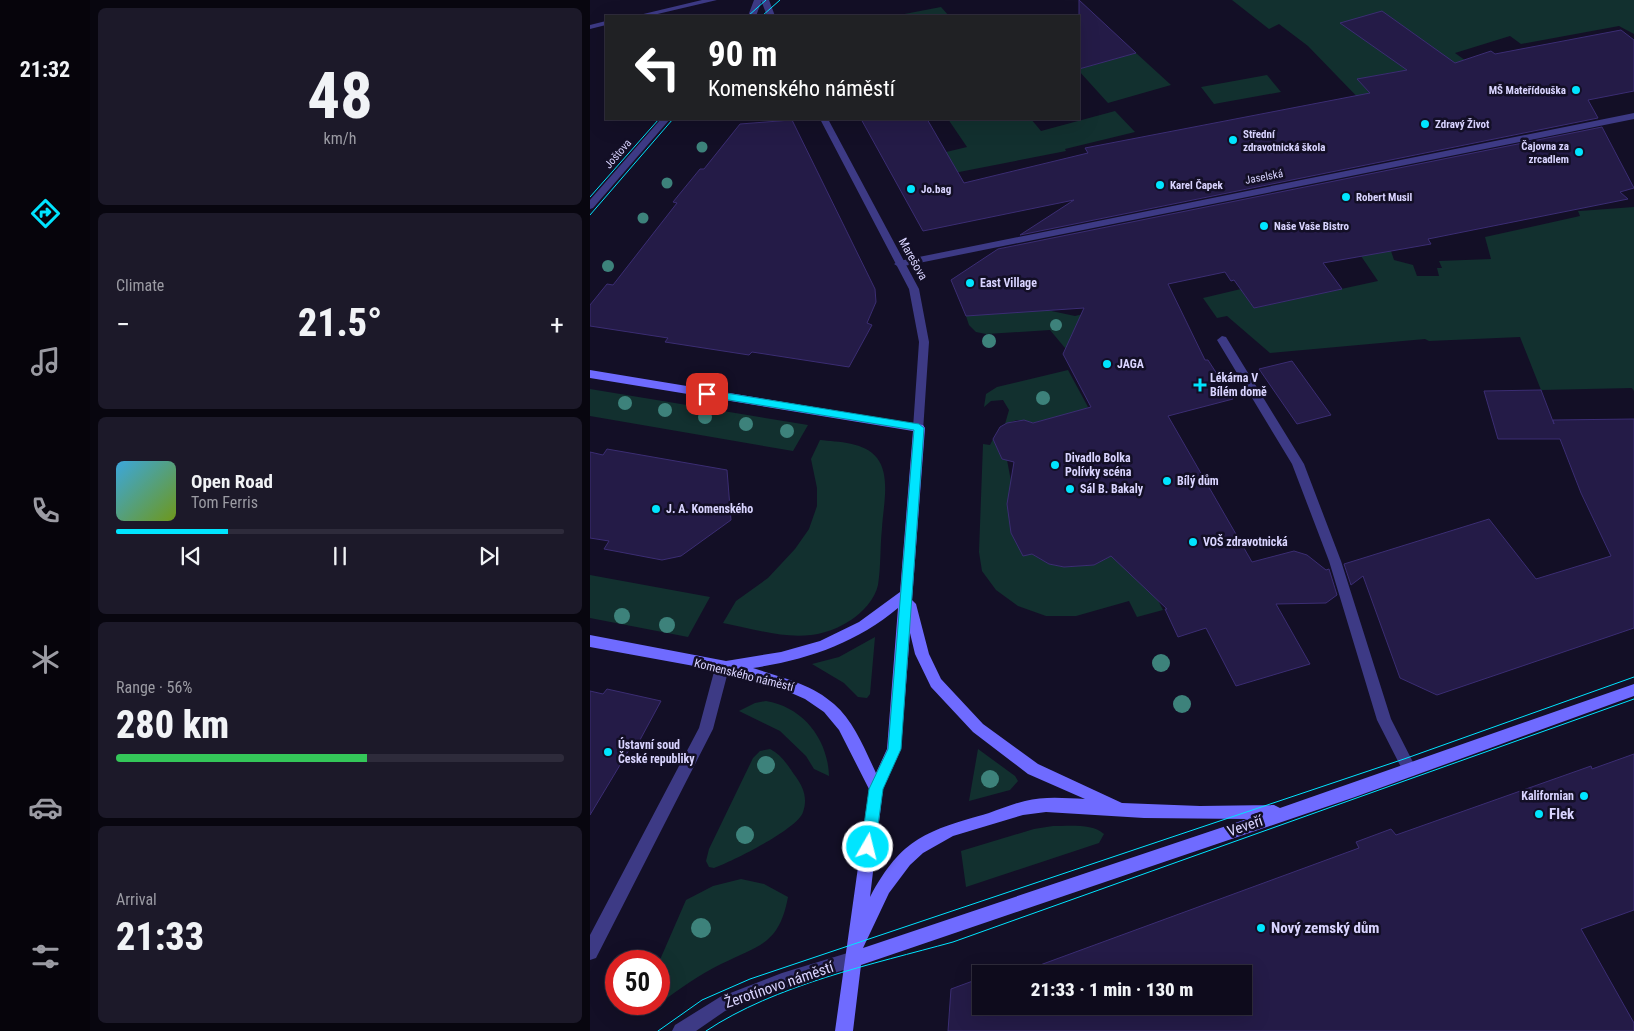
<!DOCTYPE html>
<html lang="en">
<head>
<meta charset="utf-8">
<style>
  :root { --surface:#0e0b1c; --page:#1c1929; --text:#f1f3f6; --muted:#9b9ba3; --line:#2e2b3b; --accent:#00e5ff }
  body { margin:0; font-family:"Roboto Condensed",sans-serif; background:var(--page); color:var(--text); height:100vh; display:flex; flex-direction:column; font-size:19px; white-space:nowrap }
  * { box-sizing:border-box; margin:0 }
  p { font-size:16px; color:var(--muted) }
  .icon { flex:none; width:28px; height:28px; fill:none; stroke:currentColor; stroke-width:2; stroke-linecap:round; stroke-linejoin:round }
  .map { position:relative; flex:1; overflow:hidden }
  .drawer { display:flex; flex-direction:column; gap:8px; padding:8px; background:#08060f; width:500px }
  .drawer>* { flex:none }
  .banner { position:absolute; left:15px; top:15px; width:475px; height:105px; border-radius:0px; box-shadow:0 5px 20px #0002,0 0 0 1px var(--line); background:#202124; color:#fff; overflow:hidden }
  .speed { position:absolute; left:15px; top:950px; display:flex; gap:10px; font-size:25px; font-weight:700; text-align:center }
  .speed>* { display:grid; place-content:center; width:65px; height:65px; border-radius:50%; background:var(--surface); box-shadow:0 5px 20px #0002,0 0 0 1px var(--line); line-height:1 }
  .speed .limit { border:8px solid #d22; background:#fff; color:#111 }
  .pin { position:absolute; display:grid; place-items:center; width:42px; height:42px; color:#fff; margin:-21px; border-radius:10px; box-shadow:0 2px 8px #0006 }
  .me { position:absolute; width:55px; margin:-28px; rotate:8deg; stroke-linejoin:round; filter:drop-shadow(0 0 4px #0008) }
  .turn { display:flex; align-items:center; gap:18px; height:105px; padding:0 20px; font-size:22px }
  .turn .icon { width:65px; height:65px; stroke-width:2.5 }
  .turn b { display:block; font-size:35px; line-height:42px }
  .big { font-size:38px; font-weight:800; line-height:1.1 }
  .drawer .card { flex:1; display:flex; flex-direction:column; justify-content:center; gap:8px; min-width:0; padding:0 18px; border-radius:8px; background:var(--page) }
  .drawer .dial { align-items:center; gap:0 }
  .dial b { font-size:65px; line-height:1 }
  .song { display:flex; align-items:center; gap:15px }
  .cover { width:60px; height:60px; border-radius:8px; background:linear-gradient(135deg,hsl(200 70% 55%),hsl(80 70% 35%)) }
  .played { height:5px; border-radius:2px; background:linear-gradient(90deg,var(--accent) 25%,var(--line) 25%) }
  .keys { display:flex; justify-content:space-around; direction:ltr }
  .heat { display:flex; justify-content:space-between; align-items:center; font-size:28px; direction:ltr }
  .charge { height:8px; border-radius:4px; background:linear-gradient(90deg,#34c759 56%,var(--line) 0) }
  .trip { position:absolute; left:382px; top:965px; width:280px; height:50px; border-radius:0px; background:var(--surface); box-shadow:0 5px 20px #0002,0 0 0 1px var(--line); font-weight:800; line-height:50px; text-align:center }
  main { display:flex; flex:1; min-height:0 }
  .tabs { display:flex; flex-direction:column; width:90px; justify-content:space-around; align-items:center; background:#06040b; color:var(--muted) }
  .tabs .icon { width:35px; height:35px }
  .tabs .on { color:var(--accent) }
  .tabs b { font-size:22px; color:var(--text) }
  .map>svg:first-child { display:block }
  .green { fill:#12302f }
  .building { fill:#241b47; stroke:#3b2d73 }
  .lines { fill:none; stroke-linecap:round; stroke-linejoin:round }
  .service { fill:#3d3a85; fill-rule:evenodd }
  .minor { fill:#3d3a85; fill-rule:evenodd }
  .tertiary { fill:#3d3a85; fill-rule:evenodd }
  .secondary { fill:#6f6bff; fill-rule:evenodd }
  .tram { stroke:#00e5ff; stroke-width:1 }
  .tree { fill:#3d827b }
  .route { fill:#00e5ff; stroke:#0095a6 }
  .poi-dot { fill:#00e5ff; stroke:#130f26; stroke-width:2 }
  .labels { text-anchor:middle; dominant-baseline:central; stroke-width:5; stroke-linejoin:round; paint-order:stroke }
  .far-poi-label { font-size:11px; font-weight:bold; fill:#d9d4ff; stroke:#130f26; text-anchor:start }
  .far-street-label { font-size:11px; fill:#d9d4ff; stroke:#130f26 }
  .street-label { font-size:12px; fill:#d9d4ff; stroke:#130f26 }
  .poi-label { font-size:12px; font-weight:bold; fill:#d9d4ff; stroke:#130f26; text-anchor:start }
  .near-poi-label { font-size:15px; font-weight:bold; fill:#d9d4ff; stroke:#130f26; text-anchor:start }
  .near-street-label { font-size:15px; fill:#d9d4ff; stroke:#130f26 }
</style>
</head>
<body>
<main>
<nav class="tabs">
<b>21:32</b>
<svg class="icon on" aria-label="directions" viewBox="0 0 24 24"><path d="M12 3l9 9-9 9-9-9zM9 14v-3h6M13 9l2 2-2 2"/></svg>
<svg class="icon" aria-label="music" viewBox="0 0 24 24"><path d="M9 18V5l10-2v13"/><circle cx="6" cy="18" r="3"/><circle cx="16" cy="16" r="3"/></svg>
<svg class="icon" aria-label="phone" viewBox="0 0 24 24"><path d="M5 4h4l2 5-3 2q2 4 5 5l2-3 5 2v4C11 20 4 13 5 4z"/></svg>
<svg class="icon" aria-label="climate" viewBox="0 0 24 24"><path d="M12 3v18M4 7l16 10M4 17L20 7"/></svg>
<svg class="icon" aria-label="car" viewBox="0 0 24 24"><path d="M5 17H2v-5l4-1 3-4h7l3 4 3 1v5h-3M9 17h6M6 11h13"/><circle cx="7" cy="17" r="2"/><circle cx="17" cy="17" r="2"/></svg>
<svg class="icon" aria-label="filters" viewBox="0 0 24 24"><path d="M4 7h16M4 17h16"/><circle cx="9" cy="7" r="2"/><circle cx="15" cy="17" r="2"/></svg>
</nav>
<section class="drawer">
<div class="card dial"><b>48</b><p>km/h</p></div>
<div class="card"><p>Climate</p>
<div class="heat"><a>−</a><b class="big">21.5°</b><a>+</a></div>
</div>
<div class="card">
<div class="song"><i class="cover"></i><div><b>Open Road</b><p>Tom Ferris</p></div></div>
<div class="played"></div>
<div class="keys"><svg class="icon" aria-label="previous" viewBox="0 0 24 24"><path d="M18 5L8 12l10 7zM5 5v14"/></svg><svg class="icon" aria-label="pause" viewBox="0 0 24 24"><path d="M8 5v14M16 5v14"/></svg><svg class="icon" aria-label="next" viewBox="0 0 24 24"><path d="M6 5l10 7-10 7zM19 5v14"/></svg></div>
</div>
<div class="card"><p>Range · 56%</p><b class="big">280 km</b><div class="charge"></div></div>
<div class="card"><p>Arrival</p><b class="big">21:33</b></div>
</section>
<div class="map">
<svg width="1044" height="1031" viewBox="0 0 1044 1031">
  <rect width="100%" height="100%" fill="#130f26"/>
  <g class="green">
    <path d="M642,0H1044V34L1029,26L931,44L920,36L865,53L897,76L810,71L768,79L786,99L779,109L718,46L689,24L679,29Z"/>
    <path d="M351,7L359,16H304Z"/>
    <path d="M546,53L581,85L518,103L489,71V69Z"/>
    <path d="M677,75L691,92L624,104L611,87Z"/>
    <path d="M525,111L545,132L475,149L476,151L364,173L352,153L377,147L358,119H441L451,131Z"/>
    <path d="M1044,207V391L1042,388L951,390L930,337L839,341L835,339L680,353L637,316L627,318L613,298L651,289L664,308L788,281L771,256L801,251L804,260L823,265L827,276H849L847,268H852L849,261L901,259L895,237L990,216L988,211H990Z"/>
    <path d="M452,309L485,316L511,310L486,342L475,348L460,330L396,334L386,332L379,325L376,316Z"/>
    <path d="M478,370L498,407L495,409L443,423L427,420L415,424L419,410L413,400L401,401L394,407L396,394L407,387Z"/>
    <path d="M0,389L218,425L203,451L0,416Z"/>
    <path d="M403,439L412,459L417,460L435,555L442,554L459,564L474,567L504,565L521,556L549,563L573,610L547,617L539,601L486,616H456L428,606L406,590L392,571L389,552L393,444L400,445Z"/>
    <path d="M230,440C248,442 275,442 287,458C301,476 293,507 292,528C290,546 291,567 288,585C285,599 272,613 261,620C218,648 180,632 133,623L146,601L178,578L205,549L219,529L227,506V488L221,459Z"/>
    <path d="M0,575L120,597L98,637L0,618Z"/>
    <path d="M285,637L280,694L277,698L268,697L254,683L222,664L249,657Z"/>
    <path d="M176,701C213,707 238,739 239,776L224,769L216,756L190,731L149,711L165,703Z"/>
    <path d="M180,749C192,755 198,766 206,777C213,787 218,798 213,812C208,829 141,862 124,868L119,867L116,861L119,849L163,758L170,751Z"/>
    <path d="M388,749L425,776L428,781L420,790L379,801Z"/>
    <path d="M463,826C477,826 503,823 514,834L509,843L376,887L371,851L444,829Z"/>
    <path d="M151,879L174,884L198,897C189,945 169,945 131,964C109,975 89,989 69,1004V962L96,900L123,886Z"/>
  </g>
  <g class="building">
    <path d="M489,0L546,53L489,69Z"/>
    <path d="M792,11L865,63L901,51L905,54L1031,30L1044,40V91L998,100L1008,118L430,235L484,200L333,231L271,119H337L374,183L498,153L495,148L780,93L767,79L817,70L750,23Z"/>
    <path d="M202,120L285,289L286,302L277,323L282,325L259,367L162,352L159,355L75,342L78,338L0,326V305L17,284L23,285L87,203L83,202L110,169H114L150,124Z"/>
    <path d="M1012,127L1044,188L1030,192L1038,199L838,239L841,244L733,263L752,289L664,308L644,280L641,281L635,272L578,284L615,360H618L643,399L578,416L662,562L704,551L717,555L736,570L739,569L747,595L736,603L686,604L720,664L646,686L616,628L588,637L575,609H577L521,556L504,565L474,567L459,564L442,554L433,556L421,533L417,504L424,462L412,459L403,439L410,427L417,423L434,420L443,423L501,407L473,354L494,308L376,316L361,280L408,249Z"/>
    <path d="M702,361L741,415L707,424L669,369Z"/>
    <path d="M951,390L964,424L963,420L1044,419V628L847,695L810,678L773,576L761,585L754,564L899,519L946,579L1021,556L991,493L970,439H908L894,391Z"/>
    <path d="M17,449L137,470L141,520L91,556L72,560L14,549L19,541L0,538V452L13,455Z"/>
    <path d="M17,689L71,701L44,751L39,750L0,815V691L13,694Z"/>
    <path d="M1044,754V910L991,929L1044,1023V1031H358L361,989L391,978V1006H654V974H404L424,967H429L431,972L769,848L766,842L801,829L806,835L1001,766L1002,769Z"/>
  </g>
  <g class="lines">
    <g class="service">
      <path d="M632,336L636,337L714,464L751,561L801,719L827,770L825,775L820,776L815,775L787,720L739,561L702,464L627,340Z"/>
      <path d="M132,662L137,664L139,668L123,729L6,958L0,960V935L109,728L125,668L127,664Z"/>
    </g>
    <g class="minor">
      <path d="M164,0H172L166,16H158Z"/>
      <path d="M1044,113V119L309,267L304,264L309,261Z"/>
      <path d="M71,119H80L3,208L0,209V200Z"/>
      <path d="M264,951L270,953L272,959L270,965L192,989L135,1011L106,1031H82L85,1025L130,997L192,973Z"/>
    </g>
    <g class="tertiary">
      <path d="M112,0H127L59,16H45Z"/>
      <path d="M171,0H179L185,16H177Z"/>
      <path d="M16,21V25L0,29V25Z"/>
      <path d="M230,119H238L329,289L339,342L333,431L329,432L323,428L329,342L319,289Z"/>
    </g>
    <path class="secondary" d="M0,370L333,425L335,428L322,600L326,604L339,654L351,679L393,724L448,764L532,803L610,806L684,805L690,808L1044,684V696L765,797L271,965L263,1031H245L279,789L249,730L234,712L215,699L190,688L126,670L0,647V635L136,661L191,652L230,641L269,622L310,592L323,431L0,378ZM308,608L297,749L286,773C275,750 264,721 244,704C222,684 190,677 163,668C217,660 266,643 308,608ZM320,633L325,654L341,687L383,732L438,774L495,799C475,798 454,796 435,801C422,804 411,809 399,813C337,831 312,837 280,897L293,789L311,749ZM456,812L554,818L657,819L273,948L299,893L320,865L333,853L363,836L433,815Z"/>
    <g class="tram">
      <path d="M158,16L176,0"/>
      <path d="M172,16L190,0"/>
      <path d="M0,197L69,119"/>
      <path d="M0,215L83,119"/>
      <path d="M68,1031L112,1000L160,979L814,759L1044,677"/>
      <path d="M116,1031C185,985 283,964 363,942L1044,699"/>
    </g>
  </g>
  <g class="tree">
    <circle cx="112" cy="147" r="5.5"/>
    <circle cx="77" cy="183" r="5.5"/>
    <circle cx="53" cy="218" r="5.5"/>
    <circle cx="18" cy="266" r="6"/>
    <circle cx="466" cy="325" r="6"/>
    <circle cx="399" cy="341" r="7"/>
    <circle cx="453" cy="398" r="7"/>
    <circle cx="35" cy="403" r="7"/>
    <circle cx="75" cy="410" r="7"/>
    <circle cx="115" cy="417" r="7"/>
    <circle cx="156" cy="424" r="7"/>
    <circle cx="197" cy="431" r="7"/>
    <circle cx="32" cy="616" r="8"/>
    <circle cx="77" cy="625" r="8"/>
    <circle cx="571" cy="663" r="9"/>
    <circle cx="592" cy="704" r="9"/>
    <circle cx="176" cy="765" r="9"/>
    <circle cx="400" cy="779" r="9"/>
    <circle cx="155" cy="835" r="9"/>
    <circle cx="111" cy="928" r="10"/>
  </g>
  <path class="route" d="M117,390L329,424L334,428L311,749L293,789L285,847L283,852L278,854L273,852L271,847L279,789L298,749L324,430L114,396L112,394Z"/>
  <g class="poi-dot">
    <circle cx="986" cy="90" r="5"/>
    <circle cx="835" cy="124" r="5"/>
    <circle cx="643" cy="140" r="5"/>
    <circle cx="989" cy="152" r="5"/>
    <circle cx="570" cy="185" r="5"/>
    <circle cx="321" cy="189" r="5"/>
    <circle cx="756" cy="197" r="5"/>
    <circle cx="674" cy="226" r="5"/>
    <circle cx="380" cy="283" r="5"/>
    <circle cx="517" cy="364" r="5"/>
    <path d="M607.5 377.5h5v5h5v5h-5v5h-5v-5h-5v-5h5z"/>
    <circle cx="465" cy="465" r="5"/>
    <circle cx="577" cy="481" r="5"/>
    <circle cx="480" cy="489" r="5"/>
    <circle cx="66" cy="509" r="5"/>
    <circle cx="603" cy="542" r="5"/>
    <circle cx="18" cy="752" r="5"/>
    <circle cx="994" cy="796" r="5"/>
    <circle cx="949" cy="814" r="5"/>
    <circle cx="671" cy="928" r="5"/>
  </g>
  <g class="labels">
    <g class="far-poi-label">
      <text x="976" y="90" text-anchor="end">MŠ Mateřídouška</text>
      <text x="845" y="124">Zdravý Život</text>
      <text x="653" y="134">Střední<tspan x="653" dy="13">zdravotnická škola</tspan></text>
      <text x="979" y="146" text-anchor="end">Čajovna za<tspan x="979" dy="13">zrcadlem</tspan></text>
      <text x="580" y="185">Karel Čapek</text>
      <text x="331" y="189">Jo.bag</text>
      <text x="766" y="197">Robert Musil</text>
      <text x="684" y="226">Naše Vaše Bistro</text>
    </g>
    <g class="far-street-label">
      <text transform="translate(28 154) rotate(-49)">Joštova</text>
      <text transform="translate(674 177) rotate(-11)">Jaselská</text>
    </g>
    <g class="street-label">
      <text transform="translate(323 259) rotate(61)">Marešova</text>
      <text transform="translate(154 675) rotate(14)">Komenského náměstí</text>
    </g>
    <g class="poi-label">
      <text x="390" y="283">East Village</text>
      <text x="527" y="364">JAGA</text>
      <text x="620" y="378">Lékárna V<tspan x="620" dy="14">Bílém domě</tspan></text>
      <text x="475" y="458">Divadlo Bolka<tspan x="475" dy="14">Polívky scéna</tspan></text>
      <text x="587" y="481">Bílý dům</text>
      <text x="490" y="489">Sál B. Bakaly</text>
      <text x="76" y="509">J. A. Komenského</text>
      <text x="613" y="542">VOŠ zdravotnická</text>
      <text x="28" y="745">Ústavní soud<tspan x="28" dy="14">České republiky</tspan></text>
      <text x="984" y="796" text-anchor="end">Kalifornian</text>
    </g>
    <g class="near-poi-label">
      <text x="959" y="814">Flek</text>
      <text x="681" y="928">Nový zemský dům</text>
    </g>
    <g class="near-street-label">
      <text transform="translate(655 826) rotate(-19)">Veveří</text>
      <text transform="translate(189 985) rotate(-19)">Žerotínovo náměstí</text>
    </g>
  </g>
</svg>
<div class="speed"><div class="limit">50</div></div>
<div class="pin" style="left:117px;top:394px;background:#d93025"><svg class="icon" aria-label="arrive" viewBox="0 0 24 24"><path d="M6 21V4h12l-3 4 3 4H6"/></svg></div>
<svg class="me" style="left:278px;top:847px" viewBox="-20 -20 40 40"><circle r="17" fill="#00e5ff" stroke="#fff" stroke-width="3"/><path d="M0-11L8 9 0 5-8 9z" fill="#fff"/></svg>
<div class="trip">21:33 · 1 min · 130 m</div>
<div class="banner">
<div class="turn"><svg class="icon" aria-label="left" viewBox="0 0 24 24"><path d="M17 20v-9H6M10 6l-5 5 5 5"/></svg><div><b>90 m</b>Komenského náměstí</div></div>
</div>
</div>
</main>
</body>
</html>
